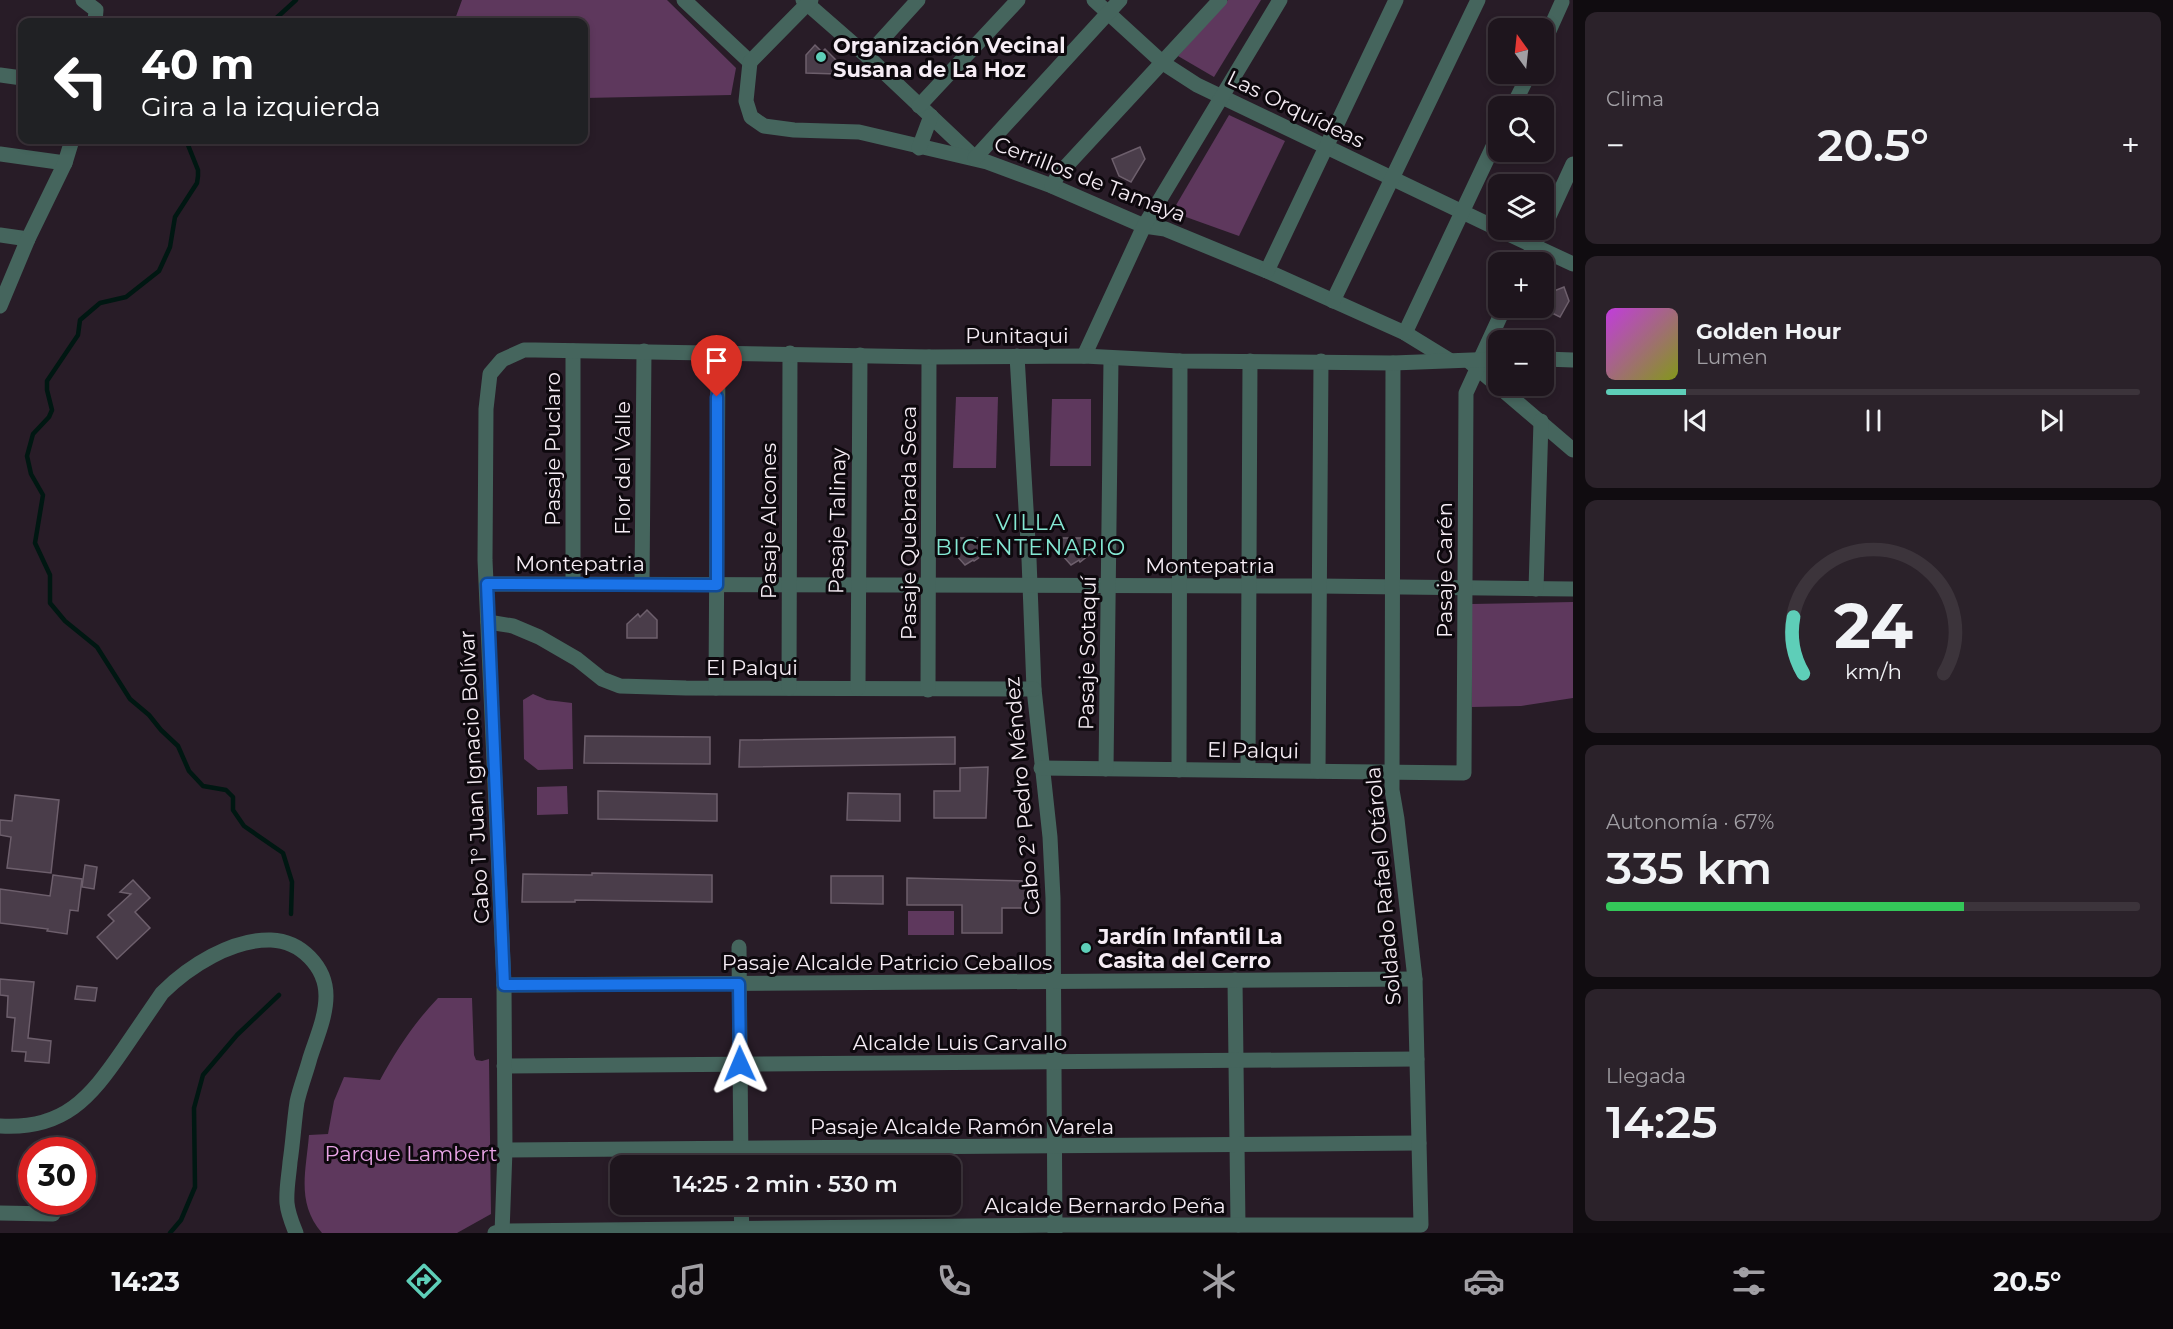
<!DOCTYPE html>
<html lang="es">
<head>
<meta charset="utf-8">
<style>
  :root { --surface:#1e151d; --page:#2b222a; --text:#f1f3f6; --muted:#a19fa4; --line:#3c343b; --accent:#5eceb8 }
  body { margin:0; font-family:Montserrat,sans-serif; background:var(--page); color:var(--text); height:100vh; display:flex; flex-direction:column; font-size:22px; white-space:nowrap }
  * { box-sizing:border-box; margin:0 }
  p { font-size:20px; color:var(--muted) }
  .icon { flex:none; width:33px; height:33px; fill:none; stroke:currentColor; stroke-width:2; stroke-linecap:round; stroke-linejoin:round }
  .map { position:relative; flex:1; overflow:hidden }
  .panel { display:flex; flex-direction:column; gap:12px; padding:12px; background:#100c10; width:600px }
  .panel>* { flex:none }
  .top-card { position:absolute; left:18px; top:18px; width:570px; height:126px; border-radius:12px; box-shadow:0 3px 9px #0003,0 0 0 2px var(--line); background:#202124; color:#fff; overflow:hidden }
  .needle { width:39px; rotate:345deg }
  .tools { position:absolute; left:1488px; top:18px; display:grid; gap:12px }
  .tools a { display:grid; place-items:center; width:66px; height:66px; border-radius:12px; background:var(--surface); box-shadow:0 3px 9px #0003,0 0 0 2px var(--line); font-size:30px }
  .speed { position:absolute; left:18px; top:1137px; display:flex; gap:12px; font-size:30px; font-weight:700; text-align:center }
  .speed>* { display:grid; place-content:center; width:78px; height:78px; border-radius:50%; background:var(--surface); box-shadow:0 3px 9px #0003,0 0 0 2px var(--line); line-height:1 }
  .speed .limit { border:9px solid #d22; background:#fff; color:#111 }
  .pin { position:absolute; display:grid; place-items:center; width:51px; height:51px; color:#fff; margin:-62px -26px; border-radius:50% 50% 50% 0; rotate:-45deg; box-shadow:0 0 6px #0007 }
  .pin .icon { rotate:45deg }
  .me { position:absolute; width:66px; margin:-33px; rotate:359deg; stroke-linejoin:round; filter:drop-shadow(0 0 4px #0008) }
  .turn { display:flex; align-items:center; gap:21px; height:126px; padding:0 24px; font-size:27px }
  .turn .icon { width:78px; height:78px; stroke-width:2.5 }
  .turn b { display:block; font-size:42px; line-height:51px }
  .big { font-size:45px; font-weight:600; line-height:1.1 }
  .panel .tile { flex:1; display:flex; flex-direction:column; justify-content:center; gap:9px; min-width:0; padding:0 21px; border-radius:12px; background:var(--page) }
  .panel .dial { align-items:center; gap:0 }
  .dial svg { height:156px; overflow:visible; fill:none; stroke:var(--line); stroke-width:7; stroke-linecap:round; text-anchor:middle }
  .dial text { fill:var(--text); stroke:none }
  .song { display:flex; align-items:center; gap:18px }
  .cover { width:72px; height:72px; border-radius:9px; background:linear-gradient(135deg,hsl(290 70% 55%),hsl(70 70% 35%)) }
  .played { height:6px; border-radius:3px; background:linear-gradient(90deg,var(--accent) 15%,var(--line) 15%) }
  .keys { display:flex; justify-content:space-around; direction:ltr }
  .heat { display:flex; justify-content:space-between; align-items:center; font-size:33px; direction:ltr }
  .charge { height:9px; border-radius:4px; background:linear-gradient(90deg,#34c759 67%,var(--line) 0) }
  .trip { position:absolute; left:610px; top:1155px; width:351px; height:60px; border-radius:12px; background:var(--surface); box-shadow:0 3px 9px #0003,0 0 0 2px var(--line); font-weight:600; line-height:60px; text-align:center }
  .dock { display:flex; height:96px; justify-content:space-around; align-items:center; background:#0c080c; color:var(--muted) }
  .dock .icon { width:42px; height:42px }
  .dock .selected { color:var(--accent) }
  .dock b { font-size:27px; color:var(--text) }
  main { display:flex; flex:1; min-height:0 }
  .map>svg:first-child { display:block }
  .green { fill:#5e385d }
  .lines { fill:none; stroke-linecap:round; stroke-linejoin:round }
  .stream { stroke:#001712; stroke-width:4.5 }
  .building { fill:#4a3d4a; stroke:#6d5f6c; stroke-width:1.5 }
  .minor { stroke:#45655d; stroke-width:15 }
  .route-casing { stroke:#114b97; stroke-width:15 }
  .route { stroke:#1a73e8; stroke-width:10 }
  .poi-dot { fill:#5eceb8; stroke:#0d080d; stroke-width:2 }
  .labels { text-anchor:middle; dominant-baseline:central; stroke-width:6; stroke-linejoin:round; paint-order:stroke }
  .poi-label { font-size:21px; font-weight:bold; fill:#f5ecf4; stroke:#0d080d; text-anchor:start }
  .street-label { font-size:21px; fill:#f5ecf4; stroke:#0d080d }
  .park-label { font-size:21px; fill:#e9a4e6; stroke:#0d080d }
  .neighbourhood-label { font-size:22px; letter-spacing:1.5px; fill:#85e9d4; stroke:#0d080d }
</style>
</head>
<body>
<main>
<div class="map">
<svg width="1573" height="1233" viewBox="0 0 1573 1233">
  <rect width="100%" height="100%" fill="#281c27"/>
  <g class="green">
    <path d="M462,0H667L736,68L731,95L584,98V22H454Z"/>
    <path d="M1228,0H1261L1214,77L1178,56Z"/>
    <path d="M1229,115L1285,141L1239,236L1172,212Z"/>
    <path d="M956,397H998L996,468H953Z"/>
    <path d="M1052,399H1091V466H1050Z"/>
    <path d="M1573,602V698L1521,706L1472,707V604Z"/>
    <path d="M533,694L547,700L572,703L573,769L538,770L524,759L523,700Z"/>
    <path d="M567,786L568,814L537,815V787Z"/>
    <rect x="908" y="911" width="46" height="24"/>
    <path d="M438,998H472L474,1055L476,1060L482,1061L489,1059L491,1214L457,1233H322C296,1202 306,1172 309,1135L328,1134L334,1101L344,1077L380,1080C397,1049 414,1023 438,998Z"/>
  </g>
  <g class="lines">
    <g class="stream">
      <path d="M272,22L296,0"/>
      <path d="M186,140L198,170V176L197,183L175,217L170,247L159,271L126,297L100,303L80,320L78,335L47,381V390L52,410L49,417L33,434L27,456L31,474L43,495L35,543L50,575V603L65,621L97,647L130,699L149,715L161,730L178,746L189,771L203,786L226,790L233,797V810L244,826L283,853L292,882L291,914"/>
      <path d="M170,1233L181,1220L195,1187L194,1108L203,1075L237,1035L279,995"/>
    </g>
  </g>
  <g class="building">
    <path d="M815,45L822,52L825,49L836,60L837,74L806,73V55Z"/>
    <path d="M1140,147L1145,159L1131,182L1119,176L1112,159Z"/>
    <path d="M1553,287L1554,291L1564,287L1569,301L1560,317L1544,309V290Z"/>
    <path d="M956,538H987V552L974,561L973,560L965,565L956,555Z"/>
    <path d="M1062,538H1093V552L1080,562L1079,560L1071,565L1062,555Z"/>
    <path d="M647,610L657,620V638H627V624L638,614L640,617Z"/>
    <path d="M585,736L710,737V764L584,763Z"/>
    <path d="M955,737V764L739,767L740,740Z"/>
    <path d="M988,767L986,818H934V791H960V768Z"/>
    <path d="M598,791L717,794V821L598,819Z"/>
    <path d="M848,793L900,794V821L847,820Z"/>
    <path d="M15,795L59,800L51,873L7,868L11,837L0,835V820L12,821Z"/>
    <path d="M85,865L97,867L94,889L82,887Z"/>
    <path d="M592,873L712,875V902L575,900V902H522L523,874L592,875Z"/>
    <path d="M53,875L82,879L78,911L70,910L67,934L47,931L48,929L0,923V889L50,896Z"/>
    <path d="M831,876H883V904L831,903Z"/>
    <path d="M907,878L1028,881L1027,908H1002V933H962V905H907Z"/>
    <path d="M133,880L150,898L135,912L150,928L117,959L97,937L114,921L108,915L131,894L120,892Z"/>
    <path d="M0,979L34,982L28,1038L51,1041L49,1063L25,1061L26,1052L12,1051L15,1018L7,1017L8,996L0,995Z"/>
    <path d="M77,986L97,988L95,1001L75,999Z"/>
  </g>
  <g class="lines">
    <g class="minor">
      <path d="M83,0L96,10L95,22"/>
      <path d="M684,0L750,62"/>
      <path d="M803,0L867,56L975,158"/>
      <path d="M1094,0L1163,63L1197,85L1498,229"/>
      <path d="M1544,42L1562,2"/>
      <path d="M867,56L918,0"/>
      <path d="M750,62L746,101L751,117L764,126L794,130L859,132L987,162L1052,186L1144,226L1165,229L1267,271L1405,333L1449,360"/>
      <path d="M750,62L811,0"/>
      <path d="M0,75L22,78"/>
      <path d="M919,106L1018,0"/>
      <path d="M1513,106L1529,74"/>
      <path d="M919,148L931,116"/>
      <path d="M0,154L65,163"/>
      <path d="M975,158L1120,0"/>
      <path d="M1052,186L1058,175L1220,0"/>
      <path d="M1544,227L1573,164"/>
      <path d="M1500,230L1573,264"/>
      <path d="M0,235L28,239"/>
      <path d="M1526,262L1538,238"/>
      <path d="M1267,271L1396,0"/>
      <path d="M1333,301L1478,0"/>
      <path d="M0,306L28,239L65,163L72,140"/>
      <path d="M1405,333L1498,136"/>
      <path d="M1017,356L1029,559L1034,689L1050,837L1053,898L1055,1233"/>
      <path d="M1084,356L1144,226L1280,0"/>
      <path d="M1481,358L1504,308"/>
      <path d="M1544,359L1573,360"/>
      <path d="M1470,362L1573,450"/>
      <path d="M487,584L1319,586L1573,589"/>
      <path d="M573,584V351"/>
      <path d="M642,584L644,351"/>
      <path d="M1536,589L1541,421"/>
      <path d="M488,622L513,626L539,637L577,659L602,679L620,686L686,688L1034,689"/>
      <path d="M716,688L718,353"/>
      <path d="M789,688L790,353"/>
      <path d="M858,688L860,355"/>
      <path d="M928,690L929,357"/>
      <path d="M1041,768L1464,773L1466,393L1477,369"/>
      <path d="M1106,769L1111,359"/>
      <path d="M1179,770L1180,361"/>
      <path d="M1248,770L1250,361"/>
      <path d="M1318,771L1321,361"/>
      <path d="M739,947L741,1166"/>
      <path d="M1235,980L1238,1225"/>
      <path d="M504,985L1415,979"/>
      <path d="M504,1066L1417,1059"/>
      <path d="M0,1126C64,1130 90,1098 123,1050C136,1031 149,1012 162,993C189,966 232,939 271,940C301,941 326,967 326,996C326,1017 316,1039 310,1058C306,1073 300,1088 297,1102C294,1122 293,1142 290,1162C289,1175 286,1189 287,1203C288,1214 292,1223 296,1233"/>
      <path d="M505,1150L1419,1143"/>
      <path d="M741,1204L742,1233"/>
      <path d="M0,1213L53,1214"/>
      <path d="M495,1233L502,1231L1055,1225H1421L1415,979L1397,819L1392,790L1393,363"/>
      <path d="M502,1233L505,1150L504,985L485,560L486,409L490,374L502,360L524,350H535L929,357L1084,356L1180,361L1393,363L1498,359"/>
    </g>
  </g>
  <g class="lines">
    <defs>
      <path id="route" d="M717,397V585L487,584L504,985L739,984L740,1064"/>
    </defs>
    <use href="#route" class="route-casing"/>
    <use href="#route" class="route"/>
  </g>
  <g class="poi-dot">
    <circle cx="821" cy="57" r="6"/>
    <circle cx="1086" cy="948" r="6"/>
  </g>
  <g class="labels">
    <g class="poi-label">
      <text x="833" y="45">Organización Vecinal<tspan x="833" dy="24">Susana de La Hoz</tspan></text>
      <text x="1098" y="936">Jardín Infantil La<tspan x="1098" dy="24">Casita del Cerro</tspan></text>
    </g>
    <g class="street-label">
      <text transform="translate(1296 109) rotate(26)">Las Orquídeas</text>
      <text transform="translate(1090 179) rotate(21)">Cerrillos de Tamaya</text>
      <text x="1017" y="335">Punitaqui</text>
      <text transform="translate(552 449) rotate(-90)">Pasaje Puclaro</text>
      <text transform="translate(622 468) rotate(-90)">Flor del Valle</text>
      <text transform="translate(768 521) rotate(-90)">Pasaje Alcones</text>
      <text transform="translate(837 521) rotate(-89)">Pasaje Talinay</text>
      <text transform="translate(908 523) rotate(-90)">Pasaje Quebrada Seca</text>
      <text x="580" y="563">Montepatria</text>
      <text x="1210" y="565">Montepatria</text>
      <text transform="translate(1444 570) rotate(-90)">Pasaje Carén</text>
      <text transform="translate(1087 653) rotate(-89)">Pasaje Sotaquí</text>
      <text x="752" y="667">El Palqui</text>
      <text transform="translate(1253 750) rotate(1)">El Palqui</text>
      <text transform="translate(474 777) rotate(-93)">Cabo 1° Juan Ignacio Bolívar</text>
      <text transform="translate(1022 796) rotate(-95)">Cabo 2° Pedro Méndez</text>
      <text transform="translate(1383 886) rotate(-95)">Soldado Rafael Otárola</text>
      <text x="887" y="962">Pasaje Alcalde Patricio Ceballos</text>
      <text x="960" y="1042">Alcalde Luis Carvallo</text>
      <text x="962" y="1126">Pasaje Alcalde Ramón Varela</text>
      <text x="1105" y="1205">Alcalde Bernardo Peña</text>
    </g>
    <g class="park-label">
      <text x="411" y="1153">Parque Lambert</text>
    </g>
    <g class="neighbourhood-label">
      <text x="1031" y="522">VILLA<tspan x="1031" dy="25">BICENTENARIO</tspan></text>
    </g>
  </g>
</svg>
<div class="tools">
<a><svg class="needle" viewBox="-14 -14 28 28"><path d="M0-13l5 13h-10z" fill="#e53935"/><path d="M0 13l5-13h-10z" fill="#a19fa4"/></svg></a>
<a><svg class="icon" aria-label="search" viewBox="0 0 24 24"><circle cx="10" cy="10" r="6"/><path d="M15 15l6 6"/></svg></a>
<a><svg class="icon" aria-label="layers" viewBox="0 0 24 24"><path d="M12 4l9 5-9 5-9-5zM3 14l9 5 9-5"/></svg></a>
<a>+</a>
<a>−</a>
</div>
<div class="speed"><div class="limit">30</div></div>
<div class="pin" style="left:717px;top:397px;background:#d93025"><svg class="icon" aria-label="arrive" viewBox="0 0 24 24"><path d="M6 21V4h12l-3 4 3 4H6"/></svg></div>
<svg class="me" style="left:740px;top:1064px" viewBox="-20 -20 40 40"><path d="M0-17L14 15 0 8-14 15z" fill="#1a73e8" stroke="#fff" stroke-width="4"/></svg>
<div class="trip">14:25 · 2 min · 530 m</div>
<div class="top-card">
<div class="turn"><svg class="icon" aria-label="left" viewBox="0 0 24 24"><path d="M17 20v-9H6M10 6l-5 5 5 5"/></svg><div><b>40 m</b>Gira a la izquierda</div></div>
</div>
</div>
<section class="panel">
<div class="tile"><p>Clima</p>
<div class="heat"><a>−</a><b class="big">20.5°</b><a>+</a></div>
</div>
<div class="tile">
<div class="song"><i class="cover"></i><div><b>Golden Hour</b><p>Lumen</p></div></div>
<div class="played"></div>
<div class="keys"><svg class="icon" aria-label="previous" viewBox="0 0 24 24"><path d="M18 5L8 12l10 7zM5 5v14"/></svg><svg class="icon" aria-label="pause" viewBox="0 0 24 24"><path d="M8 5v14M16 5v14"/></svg><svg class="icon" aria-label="next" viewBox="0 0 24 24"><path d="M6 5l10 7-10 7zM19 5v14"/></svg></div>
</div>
<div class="tile dial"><svg viewBox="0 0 100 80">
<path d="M14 69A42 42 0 1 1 86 69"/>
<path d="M14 69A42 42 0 0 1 9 40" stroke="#5eceb8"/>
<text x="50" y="56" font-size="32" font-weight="700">24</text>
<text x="50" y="72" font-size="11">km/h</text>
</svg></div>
<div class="tile"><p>Autonomía · 67%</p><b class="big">335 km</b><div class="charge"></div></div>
<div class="tile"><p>Llegada</p><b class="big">14:25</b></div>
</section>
</main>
<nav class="dock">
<b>14:23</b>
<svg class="icon selected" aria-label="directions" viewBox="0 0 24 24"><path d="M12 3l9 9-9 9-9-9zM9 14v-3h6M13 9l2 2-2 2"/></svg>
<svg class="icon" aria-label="music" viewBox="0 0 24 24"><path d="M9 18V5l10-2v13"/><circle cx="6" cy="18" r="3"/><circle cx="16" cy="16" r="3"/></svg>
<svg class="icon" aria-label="phone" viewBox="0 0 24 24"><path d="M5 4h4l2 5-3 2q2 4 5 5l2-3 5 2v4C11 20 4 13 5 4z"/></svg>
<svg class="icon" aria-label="climate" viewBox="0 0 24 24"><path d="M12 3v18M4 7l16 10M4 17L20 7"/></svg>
<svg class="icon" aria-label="car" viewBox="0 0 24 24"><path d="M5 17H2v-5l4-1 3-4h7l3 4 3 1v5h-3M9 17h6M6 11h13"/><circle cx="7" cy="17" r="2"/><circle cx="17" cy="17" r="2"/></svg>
<svg class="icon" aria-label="filters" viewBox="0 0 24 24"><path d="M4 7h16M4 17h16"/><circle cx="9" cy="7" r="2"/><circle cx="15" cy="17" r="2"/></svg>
<b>20.5°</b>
</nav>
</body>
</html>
